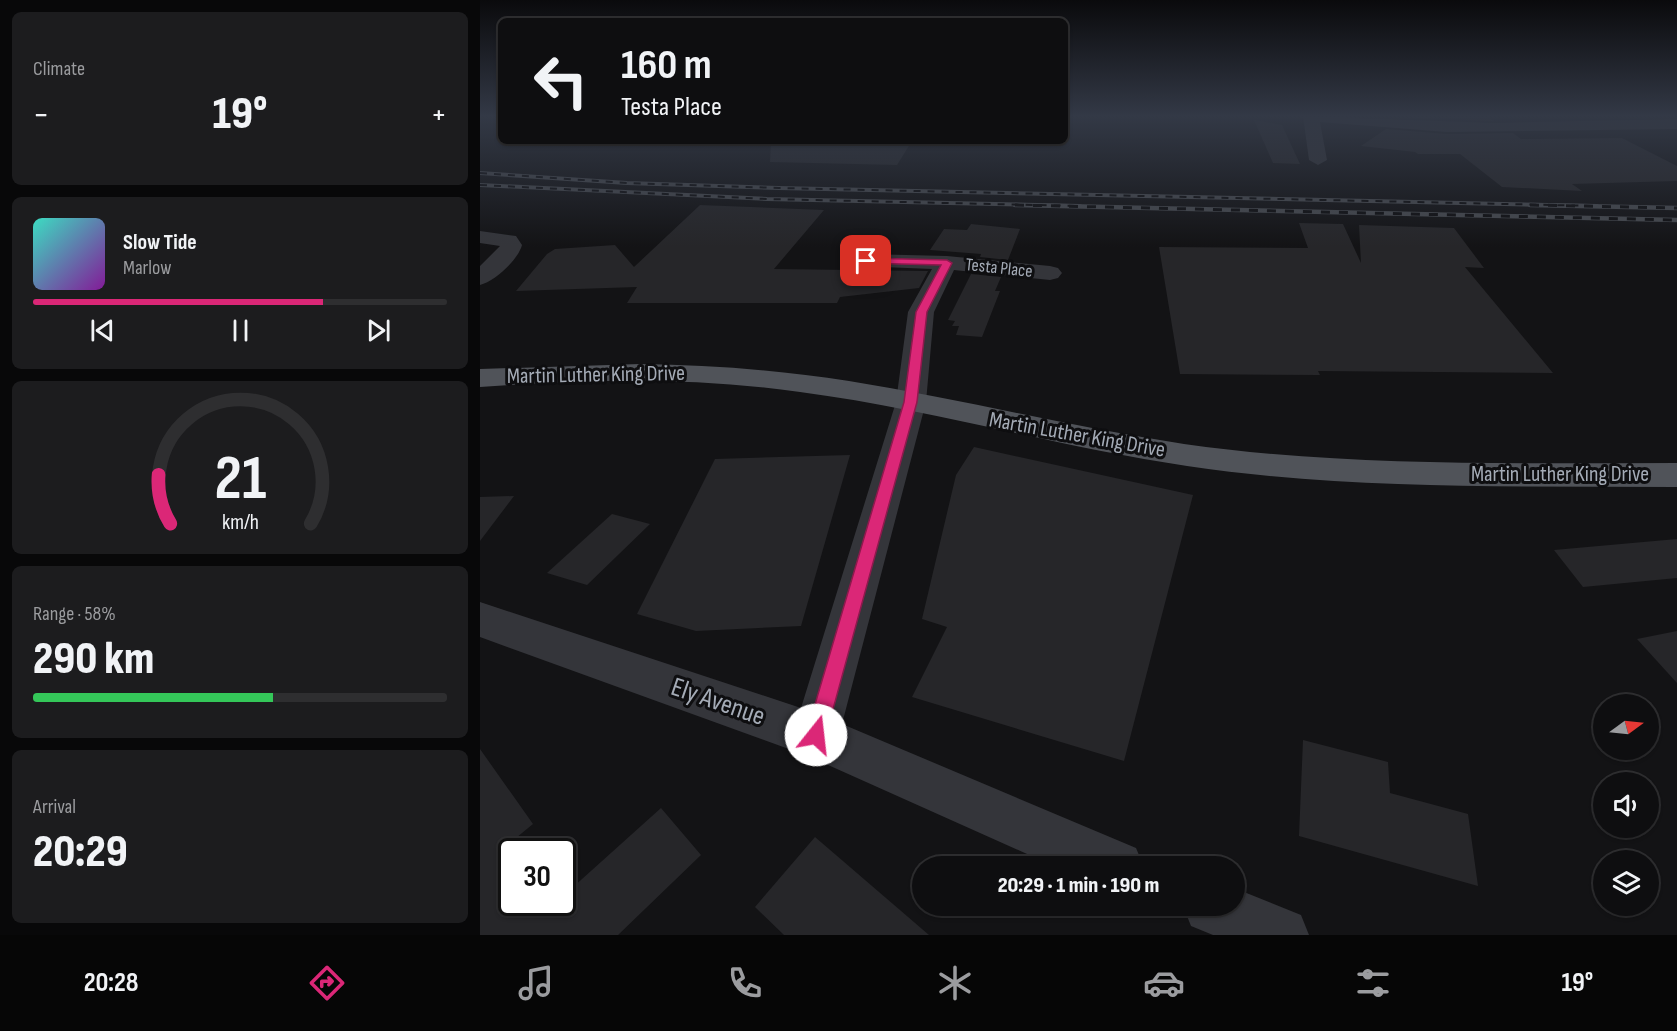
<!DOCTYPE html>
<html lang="en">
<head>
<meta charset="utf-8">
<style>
  :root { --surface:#0e0e10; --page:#1c1c1e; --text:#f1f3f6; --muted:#9b9c9f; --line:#2e2e30; --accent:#db2777 }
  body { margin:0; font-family:"Sofia Sans Condensed",sans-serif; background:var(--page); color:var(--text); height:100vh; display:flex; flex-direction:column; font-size:22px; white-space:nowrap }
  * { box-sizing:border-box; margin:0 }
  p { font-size:20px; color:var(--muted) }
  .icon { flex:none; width:33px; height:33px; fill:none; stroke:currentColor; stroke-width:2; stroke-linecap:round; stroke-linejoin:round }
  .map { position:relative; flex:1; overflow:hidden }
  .drawer { display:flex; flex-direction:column; gap:12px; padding:12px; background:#080809; width:480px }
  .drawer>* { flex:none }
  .top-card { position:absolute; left:18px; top:18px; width:570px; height:126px; border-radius:9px; box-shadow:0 2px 4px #0004,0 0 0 2px var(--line); background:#0e0e10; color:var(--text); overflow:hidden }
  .needle { width:39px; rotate:75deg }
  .controls { position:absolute; left:1113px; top:694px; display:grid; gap:12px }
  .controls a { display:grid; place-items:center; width:66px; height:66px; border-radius:50%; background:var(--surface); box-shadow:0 2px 4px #0004,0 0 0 2px var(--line); font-size:30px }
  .speed { position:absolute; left:18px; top:838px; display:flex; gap:12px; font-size:30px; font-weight:700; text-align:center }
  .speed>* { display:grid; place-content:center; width:78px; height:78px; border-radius:50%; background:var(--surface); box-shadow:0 2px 4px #0004,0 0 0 2px var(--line); line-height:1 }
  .speed .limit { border:3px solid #111; border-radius:9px; background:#fff; color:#111 }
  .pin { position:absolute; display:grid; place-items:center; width:51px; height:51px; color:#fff; margin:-26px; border-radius:12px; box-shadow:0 3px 9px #0006 }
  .me { position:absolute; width:66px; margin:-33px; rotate:16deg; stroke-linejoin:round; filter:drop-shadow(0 0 4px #0008) }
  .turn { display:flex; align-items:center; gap:21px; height:126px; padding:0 24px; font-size:27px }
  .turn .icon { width:78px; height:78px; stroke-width:2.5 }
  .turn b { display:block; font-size:42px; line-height:51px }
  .big { font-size:45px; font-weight:800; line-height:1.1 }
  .drawer .widget { flex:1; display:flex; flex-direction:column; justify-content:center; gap:9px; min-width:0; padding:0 21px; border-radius:9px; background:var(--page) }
  .drawer .dial { align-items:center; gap:0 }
  .dial svg { height:156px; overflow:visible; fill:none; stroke:var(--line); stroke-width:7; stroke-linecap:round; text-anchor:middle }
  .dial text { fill:var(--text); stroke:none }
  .song { display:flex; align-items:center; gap:18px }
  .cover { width:72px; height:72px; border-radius:9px; background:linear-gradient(135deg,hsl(170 70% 55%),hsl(290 70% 35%)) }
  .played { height:6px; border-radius:3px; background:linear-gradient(90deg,var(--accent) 70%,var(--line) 70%) }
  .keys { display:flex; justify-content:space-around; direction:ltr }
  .heat { display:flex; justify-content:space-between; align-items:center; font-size:33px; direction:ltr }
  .charge { height:9px; border-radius:4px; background:linear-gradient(90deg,#34c759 58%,var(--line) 0) }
  .trip { position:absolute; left:432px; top:856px; width:333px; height:60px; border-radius:30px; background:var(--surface); box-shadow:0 2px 4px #0004,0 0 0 2px var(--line); font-weight:800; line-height:60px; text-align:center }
  .tab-bar { display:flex; height:96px; justify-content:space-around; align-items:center; background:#060606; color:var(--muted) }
  .tab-bar .icon { width:42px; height:42px }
  .tab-bar .active { color:var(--accent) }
  .tab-bar b { font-size:27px; color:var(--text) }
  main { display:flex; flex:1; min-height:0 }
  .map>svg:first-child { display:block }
  .building { fill:#262629 }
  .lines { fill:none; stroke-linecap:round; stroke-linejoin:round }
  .minor { fill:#34353a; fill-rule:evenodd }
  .major { fill:#505359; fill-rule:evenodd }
  .rail-far1-casing { stroke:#474a4f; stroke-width:4 }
  .rail-casing { stroke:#474a4f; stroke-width:4.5 }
  .rail-far1 { stroke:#0e0e10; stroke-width:2; stroke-dasharray:7; stroke-linecap:butt }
  .rail { stroke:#0e0e10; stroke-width:3; stroke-dasharray:9; stroke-linecap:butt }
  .route { fill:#db2777; stroke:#8e194d; stroke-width:1.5 }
  .labels { text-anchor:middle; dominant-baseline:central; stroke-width:6; stroke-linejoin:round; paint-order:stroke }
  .far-street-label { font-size:18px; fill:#a4abb6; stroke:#0e0e10 }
  .street-label { font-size:22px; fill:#a4abb6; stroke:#0e0e10 }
  .near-street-label { font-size:27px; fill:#a4abb6; stroke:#0e0e10 }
</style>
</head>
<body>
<main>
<section class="drawer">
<div class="widget"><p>Climate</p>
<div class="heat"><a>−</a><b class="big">19°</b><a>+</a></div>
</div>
<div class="widget">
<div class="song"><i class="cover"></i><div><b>Slow Tide</b><p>Marlow</p></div></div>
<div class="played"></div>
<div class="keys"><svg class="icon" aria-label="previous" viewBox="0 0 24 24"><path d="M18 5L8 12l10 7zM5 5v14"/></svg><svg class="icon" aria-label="pause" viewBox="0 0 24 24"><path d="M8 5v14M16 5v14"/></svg><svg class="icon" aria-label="next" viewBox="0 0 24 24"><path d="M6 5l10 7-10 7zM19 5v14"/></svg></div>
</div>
<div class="widget dial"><svg viewBox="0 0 100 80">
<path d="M14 69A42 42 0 1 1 86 69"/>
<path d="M14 69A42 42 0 0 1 8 44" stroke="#db2777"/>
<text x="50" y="56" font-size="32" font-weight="700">21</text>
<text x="50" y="72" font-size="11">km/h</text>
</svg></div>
<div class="widget"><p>Range · 58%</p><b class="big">290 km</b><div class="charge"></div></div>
<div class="widget"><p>Arrival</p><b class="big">20:29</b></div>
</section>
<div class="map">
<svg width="1197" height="935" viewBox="0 0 1197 935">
  <rect width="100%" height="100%" fill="#131315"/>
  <g class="building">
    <path d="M925,116L961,118L959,116H1007L1014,121L923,117Z"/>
    <path d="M774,120L802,125L820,164L793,163Z"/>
    <path d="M906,129L967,134L1033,133L1041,139L1142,138L1197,166V181L1092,184L1102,191L1022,187L980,154H938L935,152L881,146Z"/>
    <path d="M291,141H432L417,165L290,162Z"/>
    <path d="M220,205L344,210L294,269L448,271L439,288L360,297L357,303H147L157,287L36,291L67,254L75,249L135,245L154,267Z"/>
    <path d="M819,223L863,224L881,263L879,225L974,228L1004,268L985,267L1073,373L838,371L840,375L700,374L679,247L828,248Z"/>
    <path d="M491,224L540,229L528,260L500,257L501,254L450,250L464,229L487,230Z"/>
    <path d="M491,274L521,277L515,291H520L502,337L476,335L479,326H472L475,321L468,320Z"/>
    <path d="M494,447L713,495L644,761L432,697L467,627L442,619L476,475Z"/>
    <path d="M370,455L321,626L216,631L157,614L235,459Z"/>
    <path d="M34,496L0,541V497Z"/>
    <path d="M132,514L170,524L107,585L67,573Z"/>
    <path d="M1197,539V578L1103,587L1074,550Z"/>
    <path d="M1197,631V683L1157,639Z"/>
    <path d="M823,740L908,762L910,793L988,814L998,886L819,836Z"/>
    <path d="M0,749L53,824L19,852L32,871V903H52L61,916L75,903H82V897L181,808L221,855L138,935H0Z"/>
    <path d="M335,837L449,935H304L275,907Z"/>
  </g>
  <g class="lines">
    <g class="minor">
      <path d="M823,116L1013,123L1197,119V129L967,132L840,122L847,160L838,165L829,160Z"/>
      <path d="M0,231L36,236L42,245C38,260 15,281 0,285V266L20,246L0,243Z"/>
      <path d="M386,254L467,256L570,266L578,268L582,273L578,278L570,280L474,270L454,312L446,402L362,724L656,848L664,867H576L328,756L0,637V602L321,708L416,402L428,312L452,269L378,266L375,261L378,256Z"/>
      <path d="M754,888L821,915L829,935H733L711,926L703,906H754Z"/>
    </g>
    <path class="major" d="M160,364C230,365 300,370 369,381C481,399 592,427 704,444C867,467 1033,463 1197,463V487C1034,486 869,490 707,466C577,447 451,409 320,392C214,377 107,379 0,387V369Z"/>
    <defs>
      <g id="rail-far1">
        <path d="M0,173L147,183L299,188L1117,206"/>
        <path d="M0,185L287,199L600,206"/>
      </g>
      <g id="rail">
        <path d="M535,205L1197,220"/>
        <path d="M1050,205L1197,208"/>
      </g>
    </defs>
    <use href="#rail-far1" class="rail-far1-casing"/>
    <use href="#rail" class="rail-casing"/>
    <use href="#rail-far1" class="rail-far1"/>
    <use href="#rail" class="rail"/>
  </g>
  <linearGradient id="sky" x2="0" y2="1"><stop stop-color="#0a0a0c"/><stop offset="0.47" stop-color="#333946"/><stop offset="1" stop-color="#333946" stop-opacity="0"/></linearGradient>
  <rect width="1197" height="247" fill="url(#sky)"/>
  <path class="route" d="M386,258L467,260L472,263L447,312L437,402L346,735L343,742L336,745L329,742L326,735L424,402L436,312L461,265L382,263V259Z"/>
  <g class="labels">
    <g class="far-street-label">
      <text transform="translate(519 268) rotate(6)">Testa Place</text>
    </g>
    <g class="street-label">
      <text transform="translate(116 375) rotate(-1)">Martin Luther King Drive</text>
      <text transform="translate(597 435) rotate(10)">Martin Luther King Drive</text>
      <text x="1080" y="474">Martin Luther King Drive</text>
    </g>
    <g class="near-street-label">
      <text transform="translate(238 702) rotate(19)">Ely Avenue</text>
    </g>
  </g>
</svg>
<div class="controls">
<a><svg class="needle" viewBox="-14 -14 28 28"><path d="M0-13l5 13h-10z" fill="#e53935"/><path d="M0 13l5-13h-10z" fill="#9b9c9f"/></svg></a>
<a><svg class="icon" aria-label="sound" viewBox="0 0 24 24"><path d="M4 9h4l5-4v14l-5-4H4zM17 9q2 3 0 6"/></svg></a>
<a><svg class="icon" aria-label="layers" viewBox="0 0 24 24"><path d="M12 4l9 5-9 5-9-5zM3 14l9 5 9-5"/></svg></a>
</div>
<div class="speed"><div class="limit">30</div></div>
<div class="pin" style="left:386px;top:261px;background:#d93025"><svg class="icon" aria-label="arrive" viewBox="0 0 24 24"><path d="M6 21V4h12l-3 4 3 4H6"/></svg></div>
<svg class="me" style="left:336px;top:735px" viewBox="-20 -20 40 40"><circle r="19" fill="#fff"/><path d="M0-13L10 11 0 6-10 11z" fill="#db2777"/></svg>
<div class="trip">20:29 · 1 min · 190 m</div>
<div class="top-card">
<div class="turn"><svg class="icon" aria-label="left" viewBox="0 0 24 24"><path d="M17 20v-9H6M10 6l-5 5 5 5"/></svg><div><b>160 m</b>Testa Place</div></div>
</div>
</div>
</main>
<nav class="tab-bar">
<b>20:28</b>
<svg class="icon active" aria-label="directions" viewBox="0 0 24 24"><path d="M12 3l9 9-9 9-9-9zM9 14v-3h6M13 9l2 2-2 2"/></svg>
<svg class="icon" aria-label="music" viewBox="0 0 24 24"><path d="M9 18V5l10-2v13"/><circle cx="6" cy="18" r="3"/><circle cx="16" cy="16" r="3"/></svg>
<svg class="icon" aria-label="phone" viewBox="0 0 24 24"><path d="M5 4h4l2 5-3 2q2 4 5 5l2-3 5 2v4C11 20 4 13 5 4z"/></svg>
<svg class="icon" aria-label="climate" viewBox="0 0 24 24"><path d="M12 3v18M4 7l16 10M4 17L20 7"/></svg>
<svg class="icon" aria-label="car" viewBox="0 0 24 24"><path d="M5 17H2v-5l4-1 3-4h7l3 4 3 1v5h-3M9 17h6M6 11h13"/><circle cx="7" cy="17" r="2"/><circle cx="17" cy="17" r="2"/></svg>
<svg class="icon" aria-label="filters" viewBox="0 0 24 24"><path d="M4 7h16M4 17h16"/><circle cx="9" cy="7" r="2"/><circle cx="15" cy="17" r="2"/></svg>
<b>19°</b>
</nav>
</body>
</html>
